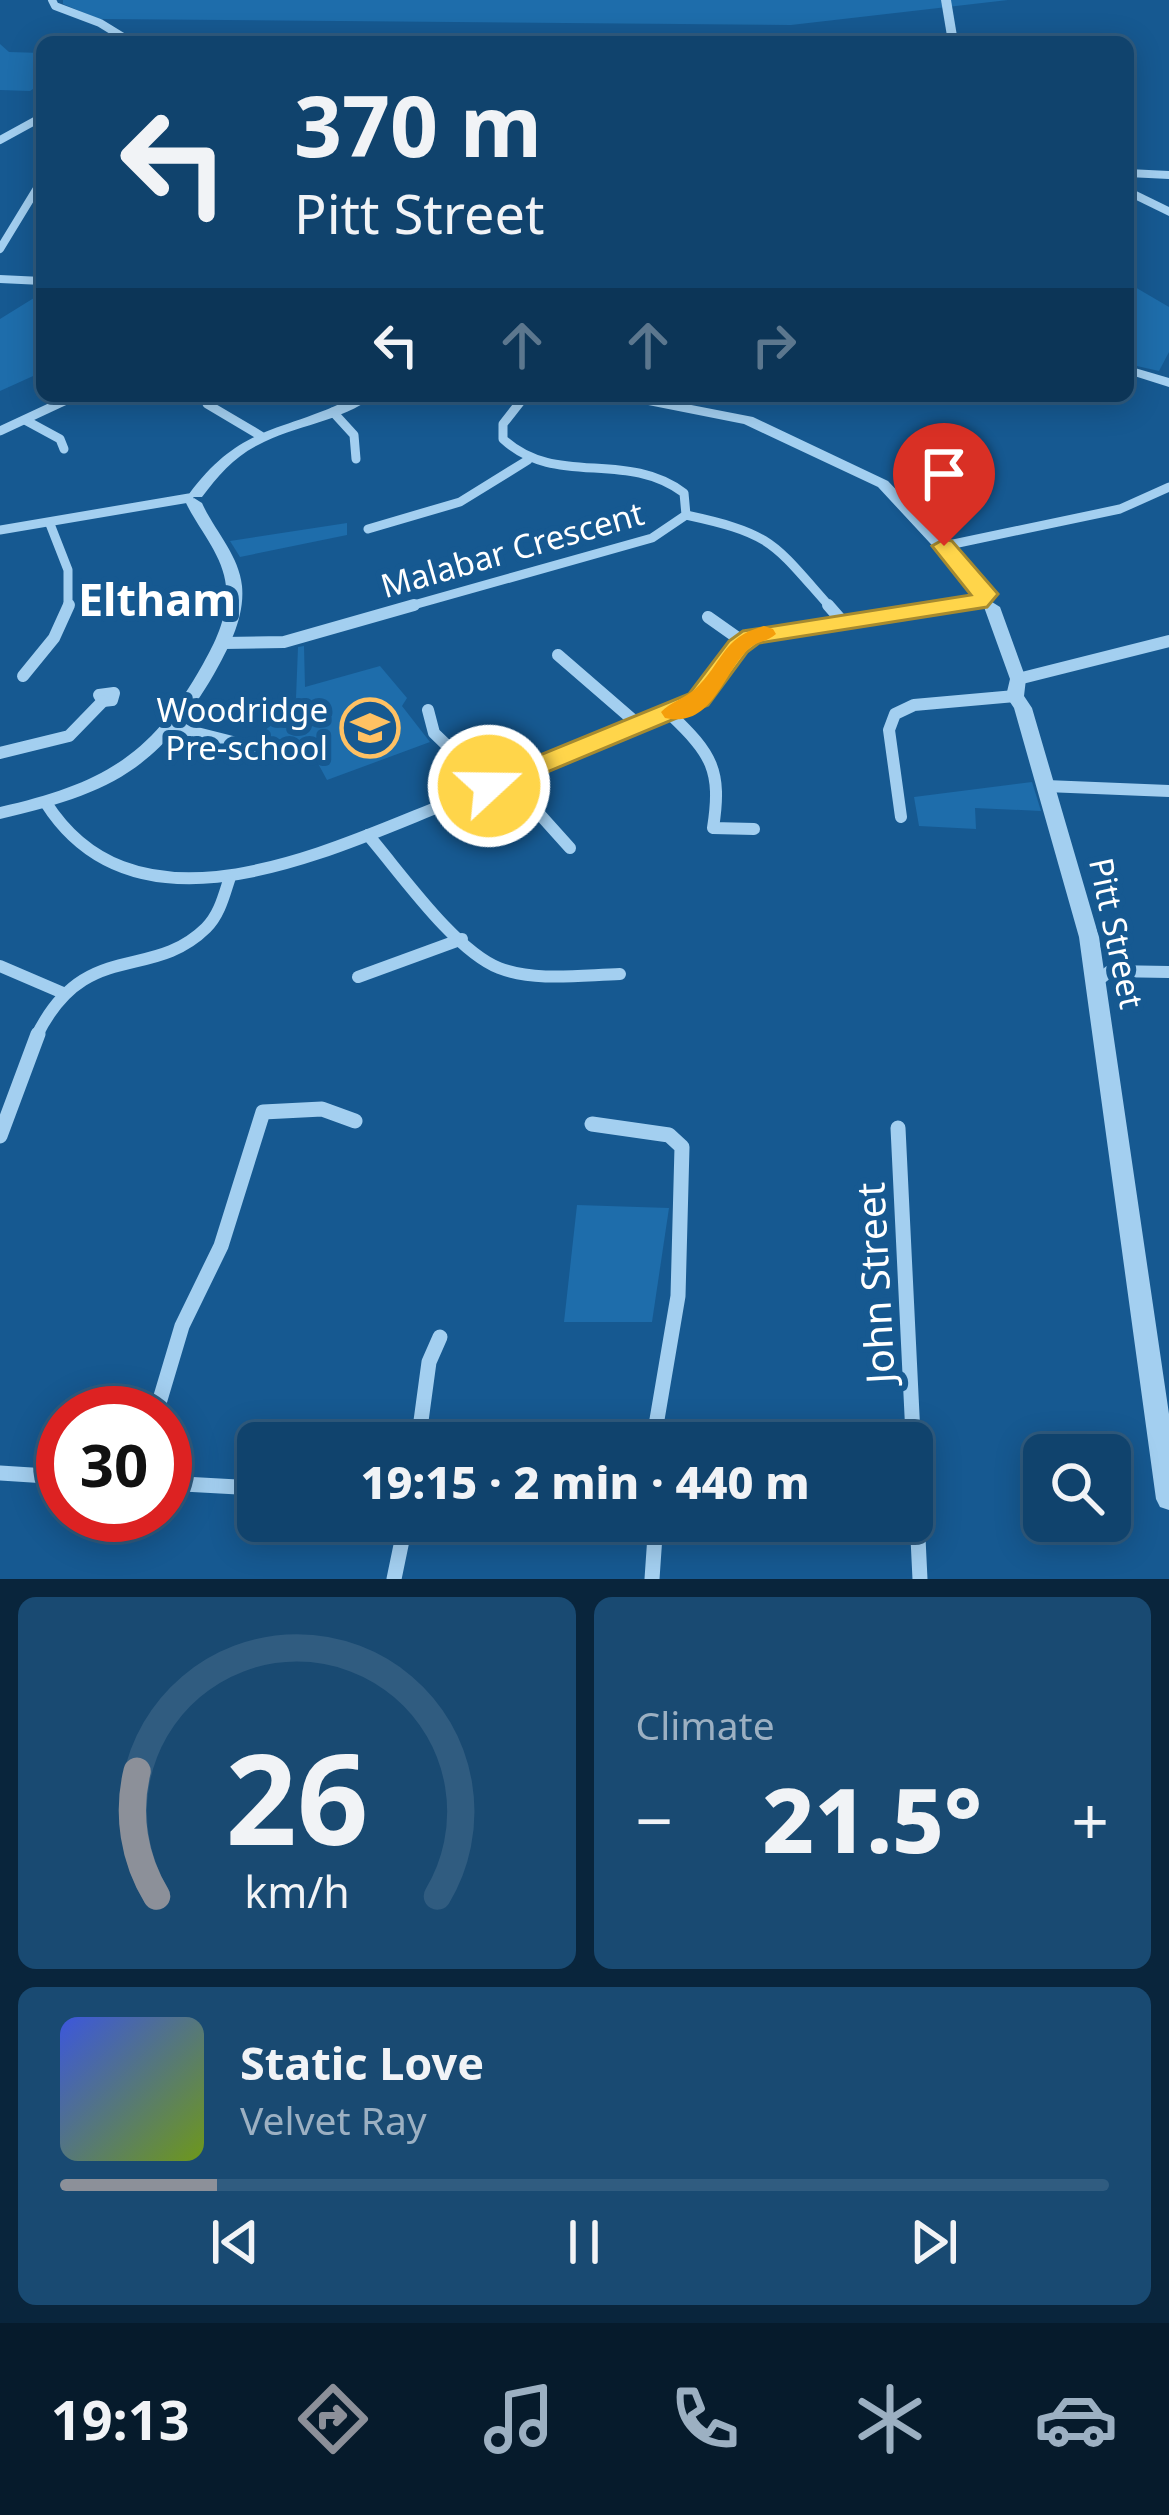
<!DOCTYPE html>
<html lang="en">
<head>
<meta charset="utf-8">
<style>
  :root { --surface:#10436d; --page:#194a72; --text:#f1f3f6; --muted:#9cb0c2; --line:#305c80; --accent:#8c9099 }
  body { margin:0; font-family:"Noto Sans",sans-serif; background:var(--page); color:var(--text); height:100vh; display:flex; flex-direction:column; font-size:45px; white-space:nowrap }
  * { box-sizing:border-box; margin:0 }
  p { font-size:39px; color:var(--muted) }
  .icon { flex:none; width:66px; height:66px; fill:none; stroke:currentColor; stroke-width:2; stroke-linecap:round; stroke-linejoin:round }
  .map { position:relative; height:1579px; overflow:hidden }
  .panel { display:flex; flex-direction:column; gap:18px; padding:18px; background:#09253c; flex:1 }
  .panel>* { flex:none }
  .banner { position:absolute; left:36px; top:36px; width:1098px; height:366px; border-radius:18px; box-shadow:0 6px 30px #0003,0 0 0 3px var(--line); background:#10436d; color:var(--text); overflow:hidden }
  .fabs { position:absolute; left:1023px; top:1434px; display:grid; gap:24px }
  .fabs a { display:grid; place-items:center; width:108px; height:108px; border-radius:18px; background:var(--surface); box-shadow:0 6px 30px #0003,0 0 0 3px var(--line); font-size:60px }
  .speed { position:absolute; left:36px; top:1386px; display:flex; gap:24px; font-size:60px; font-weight:700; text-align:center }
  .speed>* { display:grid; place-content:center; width:156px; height:156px; border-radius:50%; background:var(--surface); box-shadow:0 6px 30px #0003,0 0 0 3px var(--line); line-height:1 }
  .speed .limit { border:18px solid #d22; background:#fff; color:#111 }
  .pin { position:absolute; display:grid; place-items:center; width:102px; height:102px; color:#fff; margin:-123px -51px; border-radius:50% 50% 50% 0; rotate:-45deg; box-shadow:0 0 12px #0007 }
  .pin .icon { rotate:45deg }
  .me { position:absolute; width:132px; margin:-66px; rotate:69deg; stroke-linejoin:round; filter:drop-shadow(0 0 9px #0008) }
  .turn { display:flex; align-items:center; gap:42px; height:252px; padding:0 60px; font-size:54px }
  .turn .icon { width:156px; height:156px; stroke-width:2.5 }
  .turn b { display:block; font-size:84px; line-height:102px }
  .lanes { display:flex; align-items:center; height:114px; padding:0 60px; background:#0003; justify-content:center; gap:60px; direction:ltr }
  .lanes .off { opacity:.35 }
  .big { font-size:90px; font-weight:800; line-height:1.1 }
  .panel .tile { flex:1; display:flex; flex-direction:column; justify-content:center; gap:18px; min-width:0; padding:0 42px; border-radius:18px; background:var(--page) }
  .panel .dial { align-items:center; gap:0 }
  .dial svg { height:312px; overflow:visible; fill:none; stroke:var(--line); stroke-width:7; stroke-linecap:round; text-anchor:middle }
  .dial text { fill:var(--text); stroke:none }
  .song { display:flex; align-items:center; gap:36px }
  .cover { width:144px; height:144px; border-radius:18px; background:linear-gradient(135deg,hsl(230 70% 55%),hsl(80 70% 35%)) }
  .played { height:12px; border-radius:6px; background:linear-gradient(90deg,var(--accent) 15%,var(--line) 15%) }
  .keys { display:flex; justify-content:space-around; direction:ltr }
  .heat { display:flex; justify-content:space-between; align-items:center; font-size:66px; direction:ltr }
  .panel .tiles { flex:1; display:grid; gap:18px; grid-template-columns:1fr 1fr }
  .tile:last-child { grid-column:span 2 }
  .trip { position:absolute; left:237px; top:1422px; width:696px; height:120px; border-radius:18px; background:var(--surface); box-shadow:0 6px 30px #0003,0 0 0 3px var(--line); font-weight:800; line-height:120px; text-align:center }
  .menu { display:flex; height:192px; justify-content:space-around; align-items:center; background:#061b2c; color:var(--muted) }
  .menu .icon { width:84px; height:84px }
  .menu .selected { color:var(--accent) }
  .menu b { font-size:54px; color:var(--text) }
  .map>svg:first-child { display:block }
  .green { fill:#1e6dab }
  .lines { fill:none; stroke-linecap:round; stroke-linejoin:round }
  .minor-far3 { stroke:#a3cff0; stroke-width:8 }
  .minor-far2 { stroke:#a3cff0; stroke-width:9 }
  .minor-far1 { stroke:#a3cff0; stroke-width:12 }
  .minor { stroke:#a3cff0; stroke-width:15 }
  .tertiary { fill:#a3cff0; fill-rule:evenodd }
  .route { fill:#ffd54a; stroke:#a68a30; stroke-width:3 }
  .slow { fill:#f59e0b }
  .labels { text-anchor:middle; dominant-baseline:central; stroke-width:12; stroke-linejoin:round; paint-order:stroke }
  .street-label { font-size:33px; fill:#fff; stroke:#165991 }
  .poi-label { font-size:33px; fill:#fff; stroke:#165991; text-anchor:end }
  .near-street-label { font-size:39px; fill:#fff; stroke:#165991 }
  .district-label { font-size:45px; font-weight:bold; fill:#fff; stroke:#165991 }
</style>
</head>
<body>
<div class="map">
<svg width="1169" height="1579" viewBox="0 0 1169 1579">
  <rect width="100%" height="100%" fill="#165991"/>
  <g class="green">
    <path d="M63,0H1008L791,25L99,19L63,4Z"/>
    <path d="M0,44L9,52L42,53L38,79L42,83L30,91L0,90Z"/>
    <path d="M1128,283L1169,307V352L1159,371L1128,364Z"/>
    <path d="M42,293V372L0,391V319Z"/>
    <path d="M347,523V535L240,557L230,541Z"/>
    <path d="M304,646L305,687L380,666L407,698L402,706L430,742L327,780L308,745L260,736L296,698L298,647Z"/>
    <path d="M1032,782L1041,811L975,808L976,829L919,826L914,797Z"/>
    <path d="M577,1205L669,1208L652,1322H564Z"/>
  </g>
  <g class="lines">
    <g class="minor-far3">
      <path d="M52,0L55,6L100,23L131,42"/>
      <path d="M0,140L42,117"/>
      <path d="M1128,173L1169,175"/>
      <path d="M0,249L42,180"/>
    </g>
    <g class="minor-far2">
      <path d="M207,404L261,436"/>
      <path d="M333,412L354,435L356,459"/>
      <path d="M25,420L60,439L64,449"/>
      <path d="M0,431L75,396"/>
      <path d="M686,515C774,534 773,543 831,608"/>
      <path d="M50,524L68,570V608"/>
      <path d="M368,529L460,502L528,460"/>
      <path d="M0,530L189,498"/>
      <path d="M944,546L1120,509L1169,487"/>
      <path d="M403,608L652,538L686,515L684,493C625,449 556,488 503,439V424L525,396"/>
      <path d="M932,608L978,601"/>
    </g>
    <g class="minor-far1">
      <path d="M828,605L842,621"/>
      <path d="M708,617L742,641"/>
      <path d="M223,643L284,642L414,605"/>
      <path d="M558,655L640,726"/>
      <path d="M23,676L54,638L69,605"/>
      <path d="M1018,679L1169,641"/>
      <path d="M114,693L112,700L103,701L99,695Z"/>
      <path d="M428,710L434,733L489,786"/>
      <path d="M670,714C712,754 722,770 713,828L754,829"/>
      <path d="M173,727L260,749"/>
      <path d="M0,753L69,736L103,701"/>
      <path d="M508,779L570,848"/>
      <path d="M1046,786L1169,791"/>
      <path d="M46,803C137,946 329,850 448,803C522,773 596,743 670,714L698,700L738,646L752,637L951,605"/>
      <path d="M901,817L889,730L895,714L914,705L1015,696"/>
      <path d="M368,835C400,872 454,950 499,968C535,982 582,975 620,974"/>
      <path d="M0,966L63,993"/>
      <path d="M358,977L462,939"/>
      <path d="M1096,982L1110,971L1169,972"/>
      <path d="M36,1037C85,937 150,983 206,928C220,914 224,895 230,877"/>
    </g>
    <g class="minor">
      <path d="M592,1124L669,1135L682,1147L678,1296L653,1443"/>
      <path d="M898,1128L920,1579"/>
      <path d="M0,1136L38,1034"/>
      <path d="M156,1413L182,1326L221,1246L263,1112L322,1109L355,1121"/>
      <path d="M418,1443L429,1362L440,1337"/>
      <path d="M0,1473L63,1477"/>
      <path d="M165,1483L258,1488"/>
      <path d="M394,1579L406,1521"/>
      <path d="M652,1579L656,1521"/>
    </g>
    <g class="tertiary">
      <path d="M941,0H951L958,42H948Z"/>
      <path d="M1128,187L1169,207V216L1128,196Z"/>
      <path d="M0,275L42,277V285L0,283Z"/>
      <path d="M1128,366L1169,378V387L1128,374Z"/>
      <path d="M356,396H374C341,422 295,425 258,445C234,457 218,476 202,497H192L189,494C242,422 285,433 356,396Z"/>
      <path d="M616,396H645L753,417L888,481L994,594L986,599L980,597L878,487L744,424L623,400Z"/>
      <path d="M194,498L202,503C214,530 239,555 242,586C245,617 229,647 214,674C157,772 107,794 0,819V807C101,784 151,757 203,664C216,641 229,614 226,586C223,555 199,530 186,503Z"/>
      <path d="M992,602L1000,607L1026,679L1024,696L1032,708L1099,937L1169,1414V1510L1160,1507L1156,1499L1079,937L1014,708L1006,696L1010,679L984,607Z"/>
    </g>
  </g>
  <path class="route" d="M944,539L952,541L998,594L987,607L759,643L747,652L708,705L499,792L489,795L475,786L479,780L689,694L729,641L743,631L971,595L932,546Z"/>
  <path class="slow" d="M764,626L773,629L776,634C769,641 759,641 751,647C723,670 714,729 665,718L661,712C671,702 683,699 694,690C724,663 720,638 764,626Z"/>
  <defs>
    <symbol id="school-ring" viewBox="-11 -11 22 22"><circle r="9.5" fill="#165991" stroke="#ffc163" stroke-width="1.5"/><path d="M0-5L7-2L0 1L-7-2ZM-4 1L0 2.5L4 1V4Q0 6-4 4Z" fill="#ffc163"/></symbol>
  </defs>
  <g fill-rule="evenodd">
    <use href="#school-ring" x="337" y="695" width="66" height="66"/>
  </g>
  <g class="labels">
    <g class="street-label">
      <text transform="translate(512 549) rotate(-16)">Malabar Crescent</text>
      <text transform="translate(1117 933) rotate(78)">Pitt Street</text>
    </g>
    <g class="poi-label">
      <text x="328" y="709">Woodridge<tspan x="328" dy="38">Pre-school</tspan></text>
    </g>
    <g class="near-street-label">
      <text transform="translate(874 1283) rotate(-93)">John Street</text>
    </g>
    <g class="district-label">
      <text x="157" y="598">Eltham</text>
    </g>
  </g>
</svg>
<div class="fabs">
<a><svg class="icon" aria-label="search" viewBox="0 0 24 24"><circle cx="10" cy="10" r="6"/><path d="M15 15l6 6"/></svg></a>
</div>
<div class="speed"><div class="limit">30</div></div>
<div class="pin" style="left:944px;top:546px;background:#d93025"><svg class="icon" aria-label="arrive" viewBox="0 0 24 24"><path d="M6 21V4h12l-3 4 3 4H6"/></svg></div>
<svg class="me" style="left:489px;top:786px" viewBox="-20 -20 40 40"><circle r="17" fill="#ffd54a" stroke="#fff" stroke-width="3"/><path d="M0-11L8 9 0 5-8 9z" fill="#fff"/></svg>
<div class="trip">19:15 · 2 min · 440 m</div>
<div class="banner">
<div class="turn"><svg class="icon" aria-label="left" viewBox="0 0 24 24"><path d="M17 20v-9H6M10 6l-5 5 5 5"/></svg><div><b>370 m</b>Pitt Street</div></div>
<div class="lanes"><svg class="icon" aria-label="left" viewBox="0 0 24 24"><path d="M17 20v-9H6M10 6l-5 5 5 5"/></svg><svg class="icon off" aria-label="ahead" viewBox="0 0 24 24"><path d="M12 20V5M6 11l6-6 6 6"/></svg><svg class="icon off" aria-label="ahead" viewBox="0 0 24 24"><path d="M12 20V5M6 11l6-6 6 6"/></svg><svg class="icon off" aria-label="right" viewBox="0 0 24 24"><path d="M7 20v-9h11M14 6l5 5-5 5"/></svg></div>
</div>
</div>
<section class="panel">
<div class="tiles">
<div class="tile dial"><svg viewBox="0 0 100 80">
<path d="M14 69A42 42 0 1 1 86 69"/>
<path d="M14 69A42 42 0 0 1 9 37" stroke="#8c9099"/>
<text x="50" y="56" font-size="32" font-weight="700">26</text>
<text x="50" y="72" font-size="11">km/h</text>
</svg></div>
<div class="tile"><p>Climate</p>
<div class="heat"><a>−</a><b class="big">21.5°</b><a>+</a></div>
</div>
<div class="tile">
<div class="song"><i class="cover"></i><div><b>Static Love</b><p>Velvet Ray</p></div></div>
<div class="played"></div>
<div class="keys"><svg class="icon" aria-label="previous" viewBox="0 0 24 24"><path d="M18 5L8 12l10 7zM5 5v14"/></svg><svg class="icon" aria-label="pause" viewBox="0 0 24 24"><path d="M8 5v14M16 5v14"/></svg><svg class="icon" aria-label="next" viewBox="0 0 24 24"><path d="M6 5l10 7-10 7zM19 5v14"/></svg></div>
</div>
</div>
</section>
<nav class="menu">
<b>19:13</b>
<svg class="icon selected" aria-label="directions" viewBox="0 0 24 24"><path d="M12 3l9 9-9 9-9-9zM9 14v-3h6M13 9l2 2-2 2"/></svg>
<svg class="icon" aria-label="music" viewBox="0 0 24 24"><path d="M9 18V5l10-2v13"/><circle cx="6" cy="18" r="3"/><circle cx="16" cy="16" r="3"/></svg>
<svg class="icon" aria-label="phone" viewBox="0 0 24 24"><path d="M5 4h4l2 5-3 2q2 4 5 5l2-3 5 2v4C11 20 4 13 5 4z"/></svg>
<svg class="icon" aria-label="climate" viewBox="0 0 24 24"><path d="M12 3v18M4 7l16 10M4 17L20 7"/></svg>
<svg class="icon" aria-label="car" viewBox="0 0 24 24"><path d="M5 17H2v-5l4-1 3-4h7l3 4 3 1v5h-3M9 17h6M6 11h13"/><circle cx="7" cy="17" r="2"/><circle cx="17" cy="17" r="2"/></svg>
</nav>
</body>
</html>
